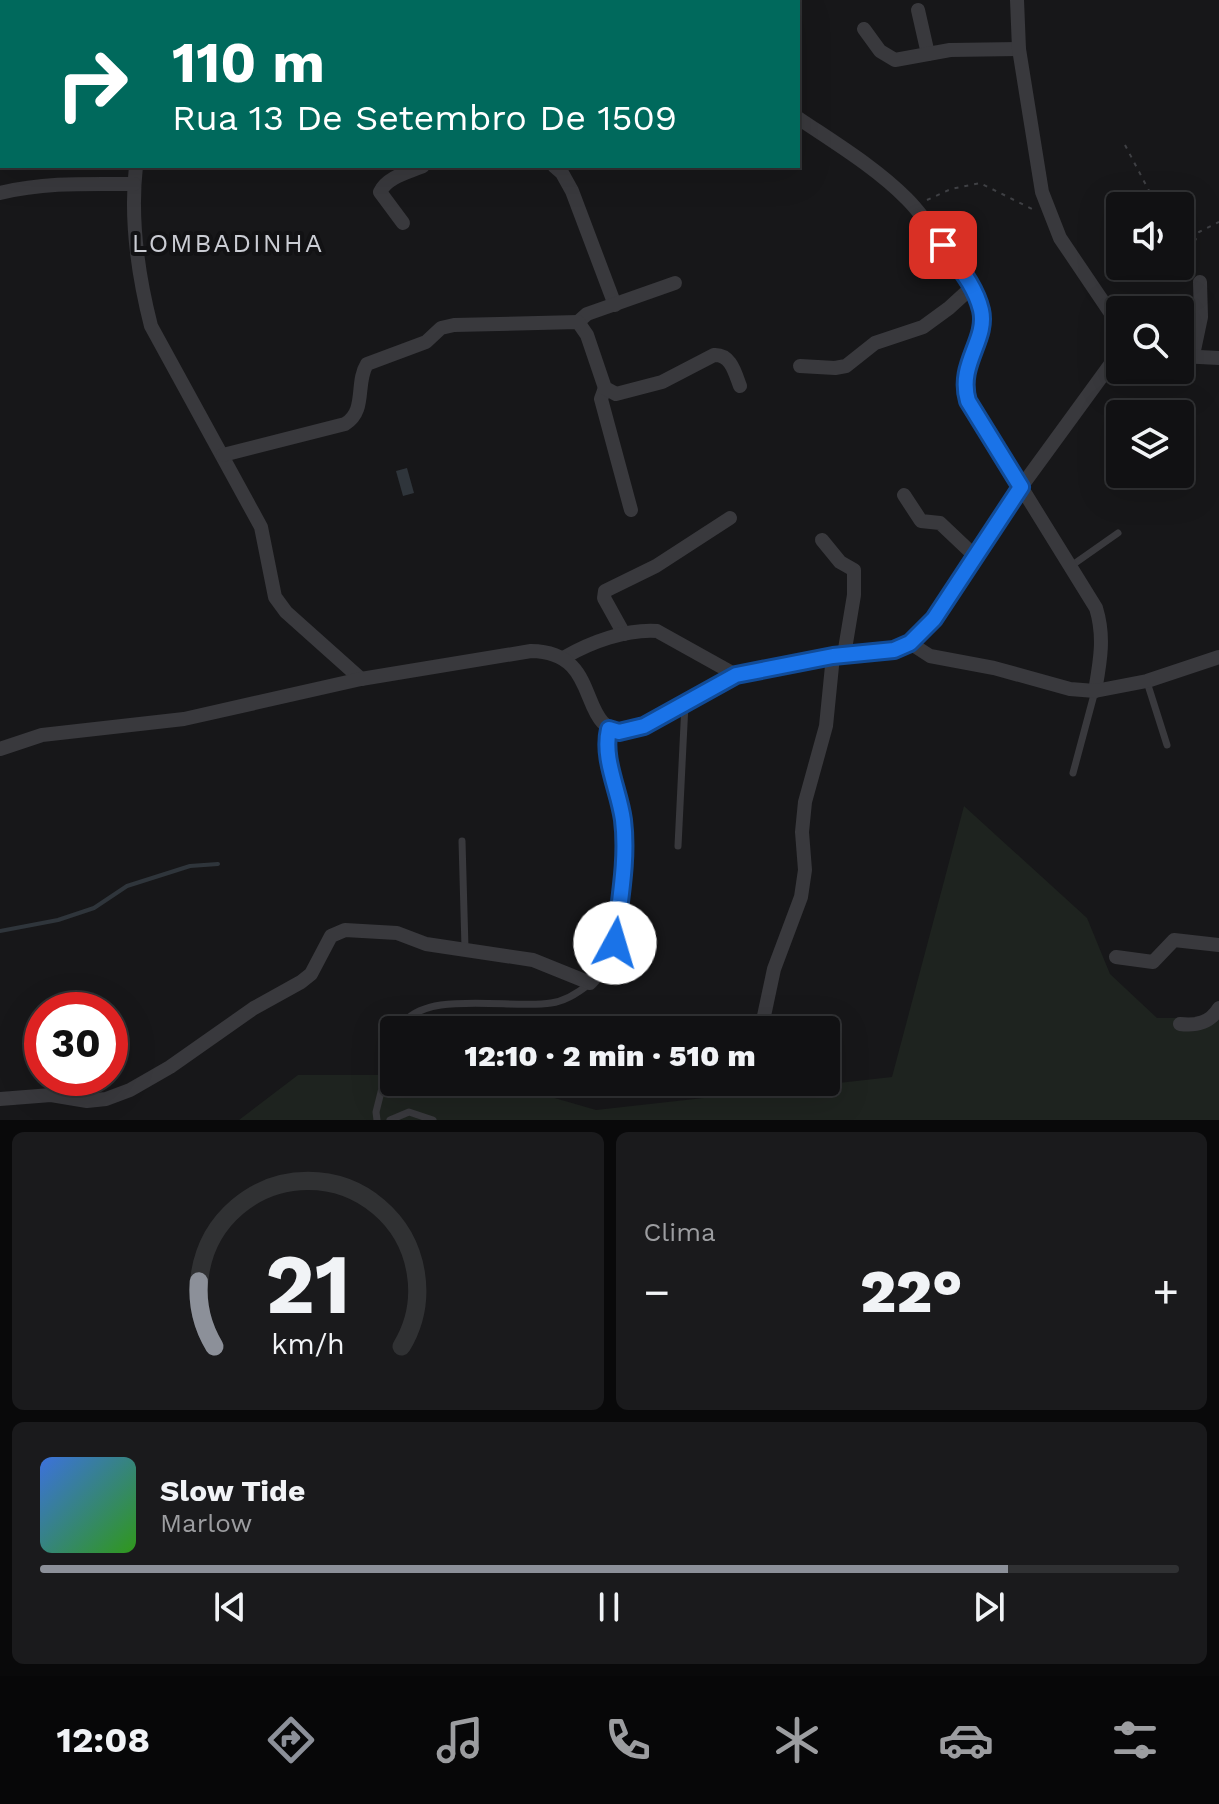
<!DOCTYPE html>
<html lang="pt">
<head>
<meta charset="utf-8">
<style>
  :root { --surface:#111113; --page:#1a1a1c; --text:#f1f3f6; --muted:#9c9da0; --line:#303133; --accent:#8c9099 }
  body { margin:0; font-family:"Work Sans",sans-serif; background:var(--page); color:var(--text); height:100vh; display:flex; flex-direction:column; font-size:30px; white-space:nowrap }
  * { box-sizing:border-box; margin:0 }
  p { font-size:26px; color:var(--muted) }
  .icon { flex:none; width:44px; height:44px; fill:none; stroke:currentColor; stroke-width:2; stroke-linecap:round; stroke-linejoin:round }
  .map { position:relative; height:1120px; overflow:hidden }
  .side { display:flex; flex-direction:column; gap:12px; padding:12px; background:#09090a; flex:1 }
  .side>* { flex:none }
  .hud { position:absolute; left:0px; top:0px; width:800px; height:168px; box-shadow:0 8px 32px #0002,0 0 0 2px var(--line); background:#00695c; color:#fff; overflow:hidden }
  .fabs { position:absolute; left:1106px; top:192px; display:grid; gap:16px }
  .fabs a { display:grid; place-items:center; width:88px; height:88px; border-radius:8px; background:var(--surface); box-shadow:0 8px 32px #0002,0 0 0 2px var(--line); font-size:40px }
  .speed { position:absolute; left:24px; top:992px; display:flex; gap:16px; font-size:40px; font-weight:700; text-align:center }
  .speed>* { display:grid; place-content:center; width:104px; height:104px; border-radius:50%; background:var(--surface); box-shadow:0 8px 32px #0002,0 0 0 2px var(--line); line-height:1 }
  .speed .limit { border:12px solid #d22; background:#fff; color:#111 }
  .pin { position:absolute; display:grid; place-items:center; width:68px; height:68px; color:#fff; margin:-34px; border-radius:16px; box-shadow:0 4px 12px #0006 }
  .me { position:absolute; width:88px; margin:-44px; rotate:6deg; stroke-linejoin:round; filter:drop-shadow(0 0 6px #0008) }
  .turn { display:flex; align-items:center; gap:28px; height:168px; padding:0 40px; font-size:36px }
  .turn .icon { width:104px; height:104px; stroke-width:2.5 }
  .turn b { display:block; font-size:56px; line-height:68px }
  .big { font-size:60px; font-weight:800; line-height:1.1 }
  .side .tile { flex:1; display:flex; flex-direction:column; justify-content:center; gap:12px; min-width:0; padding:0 28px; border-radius:12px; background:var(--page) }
  .side .dial { align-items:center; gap:0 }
  .dial svg { height:208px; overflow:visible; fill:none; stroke:var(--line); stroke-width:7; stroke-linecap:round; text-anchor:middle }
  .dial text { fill:var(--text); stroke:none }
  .song { display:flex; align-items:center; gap:24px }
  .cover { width:96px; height:96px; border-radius:12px; background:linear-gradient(135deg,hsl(220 70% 55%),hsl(110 70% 35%)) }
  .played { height:8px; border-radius:4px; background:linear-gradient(90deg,var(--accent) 85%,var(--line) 85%) }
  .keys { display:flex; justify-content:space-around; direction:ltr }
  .heat { display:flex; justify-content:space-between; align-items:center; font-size:44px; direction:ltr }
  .side .tiles { flex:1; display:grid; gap:12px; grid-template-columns:1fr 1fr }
  .tile:last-child { grid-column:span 2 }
  .trip { position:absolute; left:380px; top:1016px; width:460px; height:80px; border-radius:8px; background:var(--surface); box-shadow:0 8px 32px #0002,0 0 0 2px var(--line); font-weight:800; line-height:80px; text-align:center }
  .tab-bar { display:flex; height:128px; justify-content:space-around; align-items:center; background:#070708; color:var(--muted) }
  .tab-bar .icon { width:56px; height:56px }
  .tab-bar .selected { color:var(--accent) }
  .tab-bar b { font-size:36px; color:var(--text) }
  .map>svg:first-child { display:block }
  .green { fill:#1e231f }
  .water { fill:#2f353b }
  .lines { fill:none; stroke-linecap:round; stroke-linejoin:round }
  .stream { stroke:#2f353b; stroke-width:4 }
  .path { stroke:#3f4044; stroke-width:2; stroke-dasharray:4 6; stroke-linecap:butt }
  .lane { stroke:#39393d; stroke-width:7 }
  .street { stroke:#39393d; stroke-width:14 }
  .route-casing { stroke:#114b97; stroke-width:20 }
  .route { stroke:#1a73e8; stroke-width:14 }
  .labels { text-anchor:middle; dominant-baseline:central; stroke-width:8; stroke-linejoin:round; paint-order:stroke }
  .neighbourhood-label { font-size:26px; letter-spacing:2px; fill:#cbcdd4; stroke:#121214 }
</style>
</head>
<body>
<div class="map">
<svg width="1219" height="1120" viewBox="0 0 1219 1120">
  <rect width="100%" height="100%" fill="#171719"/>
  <path class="green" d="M964,806L1087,918L1110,974L1157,1018H1219V1120H239L298,1075H394V1082H499L596,1110L892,1077Z"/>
  <path class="water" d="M407,468L414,493L403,496L396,471Z"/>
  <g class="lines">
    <path class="stream" d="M0,931L58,920L94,908L127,886L190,866L218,864"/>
    <g class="path">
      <path d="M1125,145L1157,206"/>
      <path d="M927,200L951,189L980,183L1034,210"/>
      <path d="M1180,249L1190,273"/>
      <path d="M1186,260L1199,232L1219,222"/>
    </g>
    <g class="lane">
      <path d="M146,2L149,0"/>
      <path d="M1071,566L1118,533"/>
      <path d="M1147,682L1167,745"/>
      <path d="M1073,773L1095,691"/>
      <path d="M462,841L465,948"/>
      <path d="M678,846L685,704"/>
      <path d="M399,1030C419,987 512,1010 551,1003C566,1001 578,993 589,984"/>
      <path d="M377,1120L376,1112L394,1040"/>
      <path d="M390,1120L409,1112L433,1120"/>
    </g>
    <g class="street">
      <path d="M620,0V2"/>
      <path d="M42,2L43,0"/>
      <path d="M232,2L234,0"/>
      <path d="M918,10L928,54"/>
      <path d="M864,29L880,51L895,60L950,50L1019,49"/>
      <path d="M798,118C835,143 875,167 907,199C924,216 938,238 952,258C963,273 978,292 981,311C987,342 957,364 968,401L1096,608C1105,637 1100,662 1095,691"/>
      <path d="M136,166C130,219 138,275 151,326L261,527L275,597L286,612L361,679"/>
      <path d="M554,166L562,173L572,191L615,305"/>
      <path d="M0,193C45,182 88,184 134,184"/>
      <path d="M403,223L380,192C387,177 409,172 423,166"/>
      <path d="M578,322L587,314L675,283"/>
      <path d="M1193,355L1201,317L1200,282"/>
      <path d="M1180,356L1219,358"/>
      <path d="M800,366L835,368L846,366L875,343L923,327L949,308L972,287"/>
      <path d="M605,388L601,399L631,510"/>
      <path d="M223,455L345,424C367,411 355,383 367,364L426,342L441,328L454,325L578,322L587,335L605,388L616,394L662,382L714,355C731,354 735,373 740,386"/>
      <path d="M904,495L921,521L940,523L977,558"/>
      <path d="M822,540L840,562L854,570V595L844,655"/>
      <path d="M624,634L604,598L605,591L656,566L730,518"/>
      <path d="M910,643L930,656L994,668L1070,689L1095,691L1147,681L1219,657"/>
      <path d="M565,657C591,642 626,629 657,631L736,675"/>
      <path d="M0,749L42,735L184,719L361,679L531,651C607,652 573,737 631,731L736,675L833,656L894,650L910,643L934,619L1021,487L1110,365C1119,345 1119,332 1110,312L1060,238L1042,192L1019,49L1017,0"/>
      <path d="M1116,957L1153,962L1174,940L1219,945"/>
      <path d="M1180,1024C1196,1026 1210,1023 1219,1008"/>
      <path d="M761,1030L774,969L801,897L805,870L802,832L805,802L826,726L833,656"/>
      <path d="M752,1085V1082"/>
      <path d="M0,1099L51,1095L87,1101L106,1099L130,1090L170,1067L254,1008L301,982L311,974L331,936L345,930L397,933L426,944L533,960L590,983C597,975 605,968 609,958C622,929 628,851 623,819C618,790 602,758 609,729"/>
    </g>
  </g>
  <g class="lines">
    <defs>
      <path id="route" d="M615,943C619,903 628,860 623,820C619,790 602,759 609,729L619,732L644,726L736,675L833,656L894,650L910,643L934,619L1021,487L968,401C957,364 988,340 981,310C975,285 957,265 943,245"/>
    </defs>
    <use href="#route" class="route-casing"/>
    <use href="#route" class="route"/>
  </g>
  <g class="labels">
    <g class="neighbourhood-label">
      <text x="228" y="243">LOMBADINHA</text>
    </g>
  </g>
</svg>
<div class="fabs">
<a><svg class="icon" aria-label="sound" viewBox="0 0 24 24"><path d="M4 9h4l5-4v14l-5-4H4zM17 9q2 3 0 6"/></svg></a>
<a><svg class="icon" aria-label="search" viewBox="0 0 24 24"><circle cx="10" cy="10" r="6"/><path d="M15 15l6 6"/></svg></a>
<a><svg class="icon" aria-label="layers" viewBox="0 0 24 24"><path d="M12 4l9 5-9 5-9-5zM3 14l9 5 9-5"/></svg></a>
</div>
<div class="speed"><div class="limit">30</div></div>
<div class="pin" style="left:943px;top:245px;background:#d93025"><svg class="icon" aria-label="arrive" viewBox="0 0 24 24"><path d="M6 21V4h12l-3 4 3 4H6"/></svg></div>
<svg class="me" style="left:615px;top:943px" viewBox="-20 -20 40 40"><circle r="19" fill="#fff"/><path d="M0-13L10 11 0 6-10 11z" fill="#1a73e8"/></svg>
<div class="trip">12:10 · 2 min · 510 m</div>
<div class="hud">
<div class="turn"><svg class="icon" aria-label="right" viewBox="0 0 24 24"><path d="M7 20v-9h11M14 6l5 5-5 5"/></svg><div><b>110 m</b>Rua 13 De Setembro De 1509</div></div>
</div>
</div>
<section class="side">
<div class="tiles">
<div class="tile dial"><svg viewBox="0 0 100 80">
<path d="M14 69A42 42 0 1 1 86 69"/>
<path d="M14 69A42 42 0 0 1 8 44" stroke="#8c9099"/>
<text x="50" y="56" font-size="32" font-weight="700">21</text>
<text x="50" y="72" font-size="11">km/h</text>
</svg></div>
<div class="tile"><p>Clima</p>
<div class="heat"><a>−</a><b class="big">22°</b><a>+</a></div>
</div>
<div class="tile">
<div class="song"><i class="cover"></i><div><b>Slow Tide</b><p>Marlow</p></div></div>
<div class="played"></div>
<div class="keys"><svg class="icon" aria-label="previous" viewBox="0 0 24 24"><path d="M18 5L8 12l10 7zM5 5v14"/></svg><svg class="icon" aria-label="pause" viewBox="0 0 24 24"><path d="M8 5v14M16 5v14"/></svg><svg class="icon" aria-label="next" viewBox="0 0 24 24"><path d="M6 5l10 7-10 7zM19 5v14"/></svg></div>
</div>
</div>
</section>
<nav class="tab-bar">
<b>12:08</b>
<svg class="icon selected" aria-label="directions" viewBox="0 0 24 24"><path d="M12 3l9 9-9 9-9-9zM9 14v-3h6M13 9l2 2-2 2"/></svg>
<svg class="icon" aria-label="music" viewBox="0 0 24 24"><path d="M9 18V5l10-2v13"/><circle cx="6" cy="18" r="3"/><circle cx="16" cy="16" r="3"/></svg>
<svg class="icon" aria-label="phone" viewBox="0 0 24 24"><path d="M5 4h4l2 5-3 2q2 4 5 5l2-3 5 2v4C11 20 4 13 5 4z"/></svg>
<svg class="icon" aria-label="climate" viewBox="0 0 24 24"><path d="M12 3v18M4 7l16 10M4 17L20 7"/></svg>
<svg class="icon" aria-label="car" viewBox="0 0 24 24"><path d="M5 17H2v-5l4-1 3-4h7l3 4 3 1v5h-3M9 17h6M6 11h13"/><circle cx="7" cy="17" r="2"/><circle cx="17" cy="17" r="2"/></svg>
<svg class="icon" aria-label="filters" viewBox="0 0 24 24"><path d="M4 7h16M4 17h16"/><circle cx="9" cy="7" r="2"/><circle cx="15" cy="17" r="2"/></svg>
</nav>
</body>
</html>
